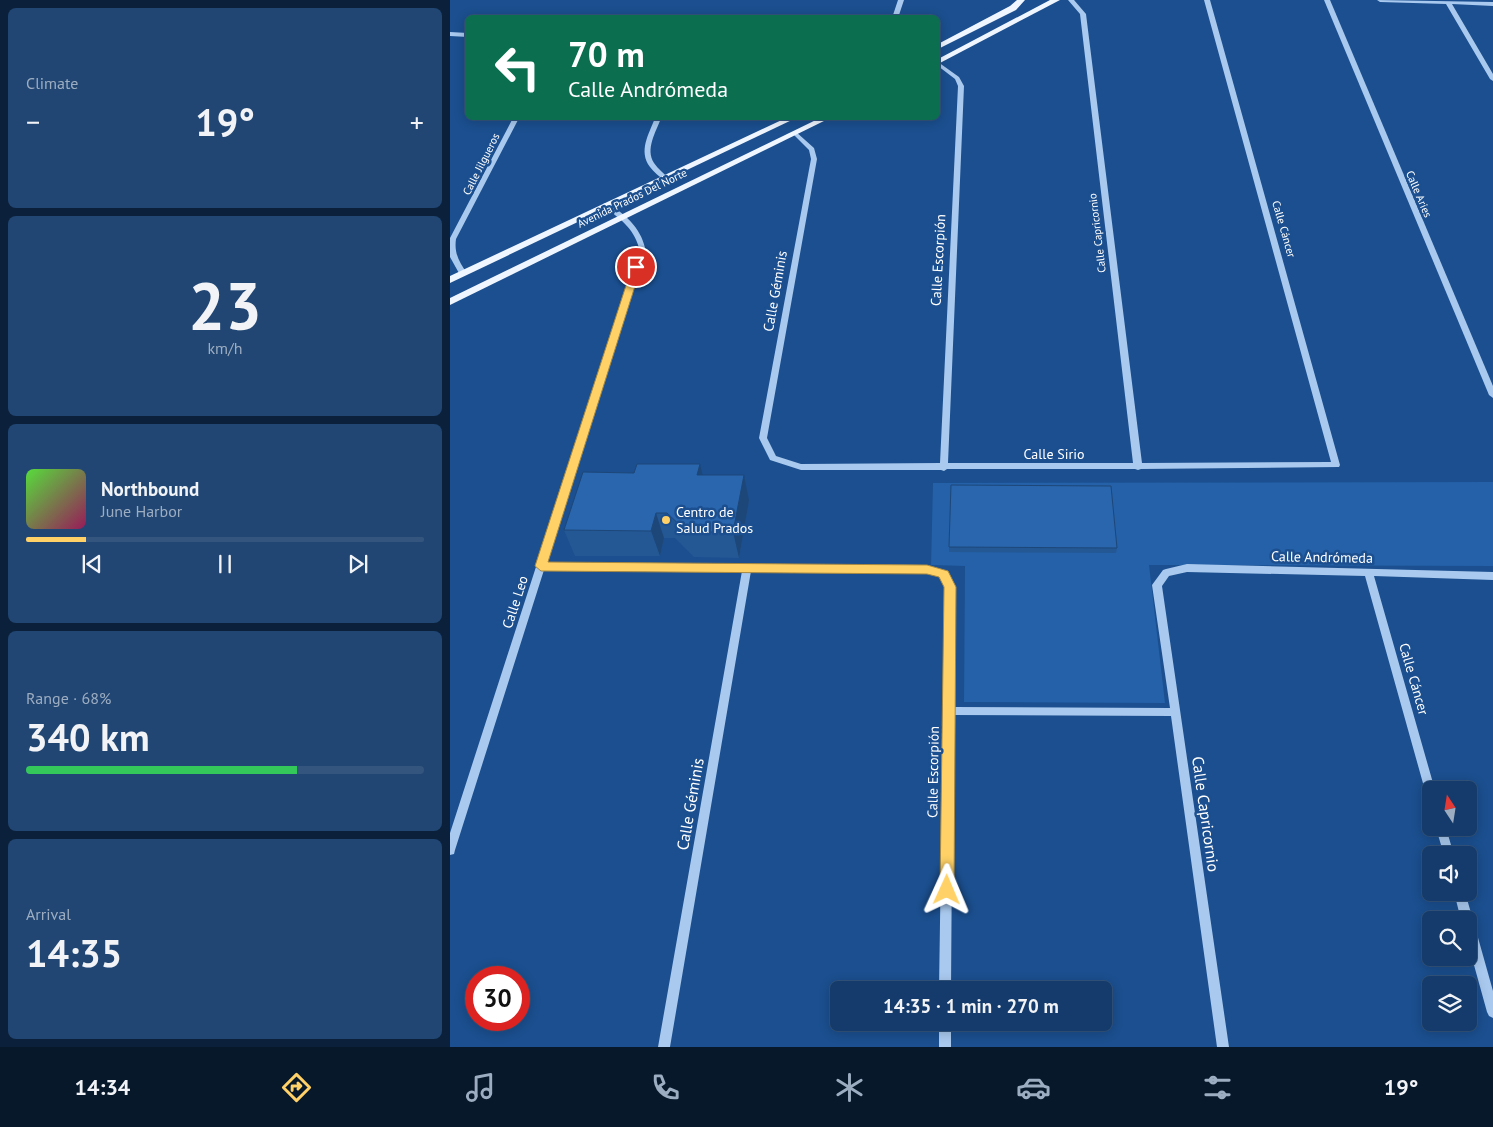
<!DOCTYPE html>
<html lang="en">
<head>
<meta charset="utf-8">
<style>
  :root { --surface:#143b6b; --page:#214673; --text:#f1f3f6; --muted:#9dadc1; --line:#33557e; --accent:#ffd166 }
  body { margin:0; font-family:"PT Sans",sans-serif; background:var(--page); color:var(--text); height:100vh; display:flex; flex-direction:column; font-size:19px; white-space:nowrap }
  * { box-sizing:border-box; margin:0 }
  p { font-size:16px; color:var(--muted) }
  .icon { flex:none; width:28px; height:28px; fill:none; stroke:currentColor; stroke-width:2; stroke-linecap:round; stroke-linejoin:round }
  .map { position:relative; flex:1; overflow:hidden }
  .side { display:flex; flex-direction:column; gap:8px; padding:8px; background:#0b203b; width:450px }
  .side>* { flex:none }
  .banner { position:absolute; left:15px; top:15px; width:475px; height:105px; border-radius:8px; box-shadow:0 2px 12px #0003,0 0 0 1px var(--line); background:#0b6e4f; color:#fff; overflow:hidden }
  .needle { width:32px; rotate:348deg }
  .fabs { position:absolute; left:972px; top:781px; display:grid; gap:10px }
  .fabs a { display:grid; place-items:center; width:55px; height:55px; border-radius:8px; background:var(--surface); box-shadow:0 2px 12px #0003,0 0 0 1px var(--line); font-size:25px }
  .speed { position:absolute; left:15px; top:966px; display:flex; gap:10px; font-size:25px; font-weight:700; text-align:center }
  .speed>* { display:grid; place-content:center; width:65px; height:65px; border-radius:50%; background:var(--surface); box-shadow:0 2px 12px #0003,0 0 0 1px var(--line); line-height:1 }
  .speed .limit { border:8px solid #d22; background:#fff; color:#111 }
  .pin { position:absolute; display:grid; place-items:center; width:42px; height:42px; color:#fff; margin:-21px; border:2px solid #fff; border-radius:50%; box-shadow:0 1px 5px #0007 }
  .me { position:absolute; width:55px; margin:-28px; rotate:1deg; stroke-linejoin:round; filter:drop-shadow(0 0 4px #0008) }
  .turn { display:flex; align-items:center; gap:18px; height:105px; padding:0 20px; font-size:22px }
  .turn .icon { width:65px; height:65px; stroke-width:2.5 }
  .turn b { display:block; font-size:35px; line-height:42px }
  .big { font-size:38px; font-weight:600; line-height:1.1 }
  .side .widget { flex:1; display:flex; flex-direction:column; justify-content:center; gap:8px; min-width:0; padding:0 18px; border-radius:8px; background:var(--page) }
  .side .dial { align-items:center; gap:0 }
  .dial b { font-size:65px; line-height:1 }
  .song { display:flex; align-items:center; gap:15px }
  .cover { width:60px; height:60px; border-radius:8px; background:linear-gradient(135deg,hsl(110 70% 55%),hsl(330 70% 35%)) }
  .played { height:5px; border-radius:2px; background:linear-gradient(90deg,var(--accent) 15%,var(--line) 15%) }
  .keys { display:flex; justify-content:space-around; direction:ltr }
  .heat { display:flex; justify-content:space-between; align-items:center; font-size:28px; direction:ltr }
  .charge { height:8px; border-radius:4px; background:linear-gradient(90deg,#34c759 68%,var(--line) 0) }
  .trip { position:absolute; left:380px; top:981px; width:282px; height:50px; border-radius:8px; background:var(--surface); box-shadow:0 2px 12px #0003,0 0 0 1px var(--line); font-weight:600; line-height:50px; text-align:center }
  .tab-bar { display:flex; height:80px; justify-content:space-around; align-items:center; background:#08182b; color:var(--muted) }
  .tab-bar .icon { width:35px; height:35px }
  .tab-bar .on { color:var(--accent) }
  .tab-bar b { font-size:22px; color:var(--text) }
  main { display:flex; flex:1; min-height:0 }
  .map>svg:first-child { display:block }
  .green { fill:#2461a8 }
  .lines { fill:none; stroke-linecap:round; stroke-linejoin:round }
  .minor { fill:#a9c9ee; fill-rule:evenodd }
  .major { fill:#f0f6ff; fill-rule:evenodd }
  .wall { fill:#245895 }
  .shaded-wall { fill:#1d4779 }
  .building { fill:#2a66ad; stroke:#1d4779 }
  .route { fill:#ffd166; stroke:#a68842 }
  .poi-dot { fill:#ffd166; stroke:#1b4f8f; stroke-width:2 }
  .labels { text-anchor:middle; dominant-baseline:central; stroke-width:5; stroke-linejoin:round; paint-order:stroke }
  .far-street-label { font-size:11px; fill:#fff; stroke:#1b4f8f }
  .street-label { font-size:14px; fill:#fff; stroke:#1b4f8f }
  .poi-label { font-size:14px; fill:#fff; stroke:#1b4f8f; text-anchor:start }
  .near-street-label { font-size:16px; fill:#fff; stroke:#1b4f8f }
</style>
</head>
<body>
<main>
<section class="side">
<div class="widget"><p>Climate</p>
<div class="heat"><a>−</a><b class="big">19°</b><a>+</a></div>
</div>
<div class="widget dial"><b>23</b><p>km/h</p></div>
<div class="widget">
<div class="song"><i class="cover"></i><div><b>Northbound</b><p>June Harbor</p></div></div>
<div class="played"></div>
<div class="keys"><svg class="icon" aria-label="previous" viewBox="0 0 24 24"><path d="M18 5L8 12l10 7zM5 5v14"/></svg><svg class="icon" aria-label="pause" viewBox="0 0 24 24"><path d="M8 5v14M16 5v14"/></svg><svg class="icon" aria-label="next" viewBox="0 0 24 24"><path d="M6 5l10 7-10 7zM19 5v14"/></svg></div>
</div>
<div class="widget"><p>Range · 68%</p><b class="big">340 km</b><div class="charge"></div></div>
<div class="widget"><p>Arrival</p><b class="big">14:35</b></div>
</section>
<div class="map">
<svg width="1043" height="1047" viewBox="0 0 1043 1047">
  <rect width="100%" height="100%" fill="#1b4f8f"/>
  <path class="green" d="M1043,482V566L699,565L715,703L514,702L515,566L481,565L483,483Z"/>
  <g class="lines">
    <g class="minor">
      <path d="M448,0H454L448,18H442Z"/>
      <path d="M618,0H624L636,14L692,463L881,462L754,0H760L890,465L889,467L691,469L688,470L685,469H497L494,471L491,470H351L320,460L309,438L361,159L359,150L342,133L345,131L364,148L367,159L317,438L326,456L351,464L490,463L508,86L505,79L488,66V62L509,77L514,86L498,463H683L630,14Z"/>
      <path d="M874,0H880L1043,386V398L1039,395Z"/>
      <path d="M927,0L1043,2V6L1002,4L1043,74V81L1040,79L996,4L930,2Z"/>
      <path d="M0,32L18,33V37L0,36Z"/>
      <path d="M63,118H69L6,239C4,253 9,262 17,273L16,275H10L0,257V238Z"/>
      <path d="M205,118H211C206,132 195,149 204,163C208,169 214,173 218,178L215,180C209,177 204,172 200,167C188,151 199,134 205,118Z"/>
      <path d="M155,203C173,211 191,228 195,248L96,563L477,565L497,571L505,587L503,707L720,708L702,585L713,570L716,569L737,564L1043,572V580L924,576L985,790H981V799L977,797L976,794L915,576L737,572L719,576L712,586L779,1047H767L721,716L503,715L501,990H489L495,587L491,577L477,573L301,571L220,1047H208L292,571L94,570L5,850L4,854L0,855V833L189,248C184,228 169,218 153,206V204Z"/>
      <path d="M986,828H996L1004,855H994Z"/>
      <path d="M1004,892H1015L1023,920L1022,922L1025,927L1043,991V1018L1039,1016L1037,1012L1019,947V920H1011Z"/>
      <rect x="489" y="1022" width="12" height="25"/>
    </g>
    <g class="major">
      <path d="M567,0H575L566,10L488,49V44L560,6Z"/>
      <path d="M600,0H610L488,64V59Z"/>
      <path d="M336,118H346L0,283V276Z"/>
      <path d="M370,118H380L0,305V298Z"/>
    </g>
  </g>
  <g class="wall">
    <path d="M252,475L299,501L289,558L244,557L225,538H214L210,556H125L114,530Z"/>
    <path d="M499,547L667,548L666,553L499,552Z"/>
  </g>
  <g class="shaded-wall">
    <path d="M250,464L256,490L247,475Z"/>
    <path d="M294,475L299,501L289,558L283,532Z"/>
    <path d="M206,513L214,538L210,556L201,531Z"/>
  </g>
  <g class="building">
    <path d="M187,464H250L247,475H294L283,532H237L217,513H206L201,531L114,530L133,472L184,473Z"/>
    <path d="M501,485L661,486L667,548L499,547Z"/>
  </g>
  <path class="route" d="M186,264L191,267L98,562L477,565L498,571L506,587L504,890L502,895L497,897L492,895L490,890L494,587L489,577L477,574L91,571L85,566L182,267Z"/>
  <circle class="poi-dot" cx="216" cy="520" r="5"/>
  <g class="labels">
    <g class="far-street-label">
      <text transform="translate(31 164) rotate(-63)">Calle Jilgueros</text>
      <text transform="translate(969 194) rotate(67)">Calle Aries</text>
      <text transform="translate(182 198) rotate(-26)">Avenida Prados Del Norte</text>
      <text transform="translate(834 229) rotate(74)">Calle Cáncer</text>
      <text transform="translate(647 233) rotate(-97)">Calle Capricornio</text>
    </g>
    <g class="street-label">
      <text transform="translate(488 260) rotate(-87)">Calle Escorpión</text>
      <text transform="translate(325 291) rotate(-80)">Calle Géminis</text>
      <text x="604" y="454">Calle Sirio</text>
      <text transform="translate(872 557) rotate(1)">Calle Andrómeda</text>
      <text transform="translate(65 602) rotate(-72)">Calle Leo</text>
      <text transform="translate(964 679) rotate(74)">Calle Cáncer</text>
      <text transform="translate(483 772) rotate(-89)">Calle Escorpión</text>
    </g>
    <g class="poi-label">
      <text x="226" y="512">Centro de<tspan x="226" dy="16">Salud Prados</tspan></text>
    </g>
    <g class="near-street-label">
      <text transform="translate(240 804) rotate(-80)">Calle Géminis</text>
      <text transform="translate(756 814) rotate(82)">Calle Capricornio</text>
    </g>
  </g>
</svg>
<div class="fabs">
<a><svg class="needle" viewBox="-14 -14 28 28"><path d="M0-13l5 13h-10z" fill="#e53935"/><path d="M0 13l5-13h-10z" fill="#9dadc1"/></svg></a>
<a><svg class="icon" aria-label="sound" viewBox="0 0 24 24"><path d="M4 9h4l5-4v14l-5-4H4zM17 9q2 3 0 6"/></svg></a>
<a><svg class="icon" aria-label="search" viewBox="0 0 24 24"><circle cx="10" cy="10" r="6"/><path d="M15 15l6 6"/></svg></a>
<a><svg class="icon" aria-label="layers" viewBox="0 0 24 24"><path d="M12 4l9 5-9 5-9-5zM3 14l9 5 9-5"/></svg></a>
</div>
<div class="speed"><div class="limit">30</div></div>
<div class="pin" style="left:186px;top:267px;background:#d93025"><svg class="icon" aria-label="arrive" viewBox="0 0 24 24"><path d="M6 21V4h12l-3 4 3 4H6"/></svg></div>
<svg class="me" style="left:497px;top:890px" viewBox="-20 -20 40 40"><path d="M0-17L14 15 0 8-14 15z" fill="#ffd166" stroke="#fff" stroke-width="4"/></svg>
<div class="trip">14:35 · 1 min · 270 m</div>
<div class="banner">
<div class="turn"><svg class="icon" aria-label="left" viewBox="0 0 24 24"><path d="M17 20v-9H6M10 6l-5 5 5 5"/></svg><div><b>70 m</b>Calle Andrómeda</div></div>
</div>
</div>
</main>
<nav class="tab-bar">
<b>14:34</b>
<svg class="icon on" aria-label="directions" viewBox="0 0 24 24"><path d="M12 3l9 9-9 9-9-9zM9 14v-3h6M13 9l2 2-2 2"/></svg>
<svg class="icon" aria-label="music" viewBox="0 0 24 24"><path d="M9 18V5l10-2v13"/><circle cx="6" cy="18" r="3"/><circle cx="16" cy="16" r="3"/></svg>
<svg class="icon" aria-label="phone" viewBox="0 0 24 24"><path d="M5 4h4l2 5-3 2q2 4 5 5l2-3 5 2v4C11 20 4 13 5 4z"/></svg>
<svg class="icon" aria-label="climate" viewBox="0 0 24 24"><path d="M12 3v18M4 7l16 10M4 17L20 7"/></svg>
<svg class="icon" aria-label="car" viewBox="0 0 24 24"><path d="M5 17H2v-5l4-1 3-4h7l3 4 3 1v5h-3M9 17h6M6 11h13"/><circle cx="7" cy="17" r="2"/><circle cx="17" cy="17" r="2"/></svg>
<svg class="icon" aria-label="filters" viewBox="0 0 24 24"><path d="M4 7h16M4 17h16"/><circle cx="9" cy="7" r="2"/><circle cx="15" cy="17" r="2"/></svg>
<b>19°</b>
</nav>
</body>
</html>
